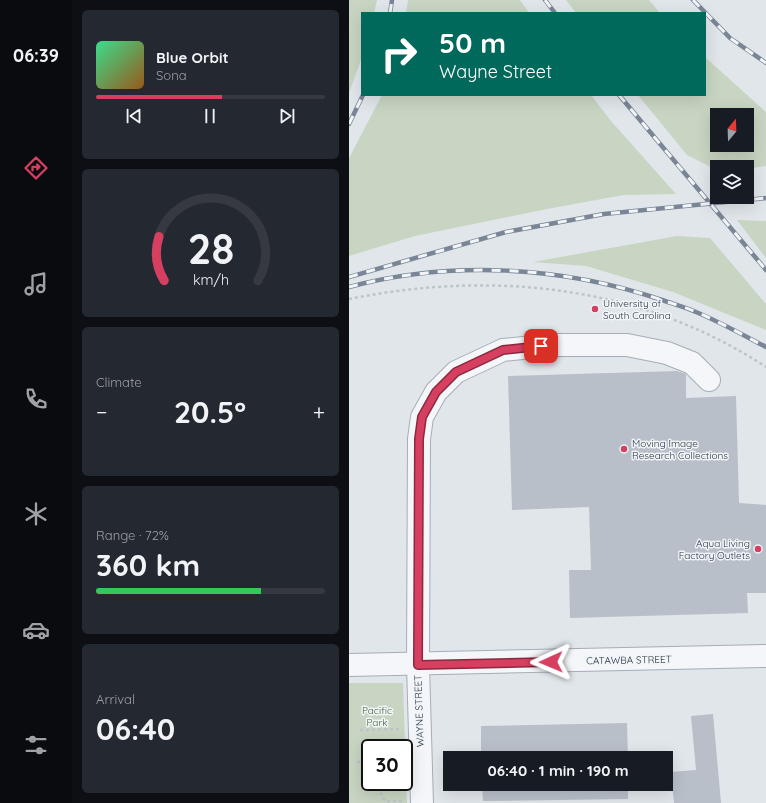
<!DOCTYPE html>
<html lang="en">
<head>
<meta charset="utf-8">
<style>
  :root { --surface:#171b24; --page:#242831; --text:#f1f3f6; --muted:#9ea1a6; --line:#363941; --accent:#d73f60 }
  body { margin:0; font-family:Quicksand,sans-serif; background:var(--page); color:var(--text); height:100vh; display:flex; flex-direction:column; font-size:15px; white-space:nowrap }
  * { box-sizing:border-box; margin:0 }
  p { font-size:13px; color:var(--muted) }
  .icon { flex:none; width:22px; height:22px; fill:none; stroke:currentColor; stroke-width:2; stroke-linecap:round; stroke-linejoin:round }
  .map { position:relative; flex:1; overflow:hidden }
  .side { display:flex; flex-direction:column; gap:10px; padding:10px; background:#0d0f14; width:277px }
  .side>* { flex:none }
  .banner { position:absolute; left:12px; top:12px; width:345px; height:84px; border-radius:0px; box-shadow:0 4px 16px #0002; background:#00695c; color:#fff; overflow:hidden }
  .needle { width:26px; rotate:19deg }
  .controls { position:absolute; left:361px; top:108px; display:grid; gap:8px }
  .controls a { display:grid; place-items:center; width:44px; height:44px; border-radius:0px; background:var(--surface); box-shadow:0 4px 16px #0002; font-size:20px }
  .speed { position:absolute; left:12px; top:739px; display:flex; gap:8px; font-size:20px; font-weight:700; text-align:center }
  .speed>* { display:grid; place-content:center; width:52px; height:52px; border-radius:50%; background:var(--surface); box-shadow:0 4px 16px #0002; line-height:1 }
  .speed .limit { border:2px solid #111; border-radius:6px; background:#fff; color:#111 }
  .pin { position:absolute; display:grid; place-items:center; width:34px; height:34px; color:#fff; margin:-17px; border-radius:8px; box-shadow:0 2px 6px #0006 }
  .me { position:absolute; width:44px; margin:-22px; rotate:269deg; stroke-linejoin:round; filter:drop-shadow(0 0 3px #0008) }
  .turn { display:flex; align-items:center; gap:14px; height:84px; padding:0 12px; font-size:18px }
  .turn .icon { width:52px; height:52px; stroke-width:2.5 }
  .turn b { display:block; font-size:28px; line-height:34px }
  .big { font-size:30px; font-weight:700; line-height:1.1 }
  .side .card { flex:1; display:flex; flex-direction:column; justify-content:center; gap:6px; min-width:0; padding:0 14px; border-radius:6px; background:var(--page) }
  .side .dial { align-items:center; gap:0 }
  .dial svg { height:104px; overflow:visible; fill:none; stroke:var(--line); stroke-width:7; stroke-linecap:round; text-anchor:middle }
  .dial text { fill:var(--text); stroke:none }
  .song { display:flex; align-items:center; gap:12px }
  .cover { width:48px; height:48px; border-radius:6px; background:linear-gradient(135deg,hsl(150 70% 55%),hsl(30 70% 35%)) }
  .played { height:4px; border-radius:2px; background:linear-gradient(90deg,var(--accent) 55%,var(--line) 55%) }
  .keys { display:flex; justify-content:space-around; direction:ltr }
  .heat { display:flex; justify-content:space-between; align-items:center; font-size:22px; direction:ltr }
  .charge { height:6px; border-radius:3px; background:linear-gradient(90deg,#34c759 72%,var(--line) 0) }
  .trip { position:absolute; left:94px; top:751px; width:230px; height:40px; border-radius:0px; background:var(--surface); box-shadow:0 4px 16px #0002; font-weight:700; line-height:40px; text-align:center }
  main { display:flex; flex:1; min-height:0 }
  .dock { display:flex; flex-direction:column; width:72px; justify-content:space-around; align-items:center; background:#090b0e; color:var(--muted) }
  .dock .icon { width:28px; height:28px }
  .dock .active { color:var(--accent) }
  .dock b { font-size:18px; color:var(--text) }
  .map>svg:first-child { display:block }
  .green { fill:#c8d5c2; fill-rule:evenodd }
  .building { fill:#b8bfc9 }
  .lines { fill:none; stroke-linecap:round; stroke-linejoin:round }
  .street-casing { stroke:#a6adb6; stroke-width:24 }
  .path { stroke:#bfc4ca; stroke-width:2.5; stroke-dasharray:3 3; stroke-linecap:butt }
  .street { stroke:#f4f6f9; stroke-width:22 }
  .rail-casing { stroke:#7a8696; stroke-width:4.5 }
  .rail { stroke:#f1f5f8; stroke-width:3; stroke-dasharray:9; stroke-linecap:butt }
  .route-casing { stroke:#8c293e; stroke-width:10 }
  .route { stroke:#d73f60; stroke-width:7 }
  .poi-dot { fill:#d73f60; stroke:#f1f5f8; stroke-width:1.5 }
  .labels { text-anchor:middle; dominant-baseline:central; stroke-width:3; stroke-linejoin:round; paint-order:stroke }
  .poi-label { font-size:10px; fill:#283444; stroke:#f1f5f8; text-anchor:start }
  .street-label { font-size:10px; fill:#283444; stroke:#f1f5f8 }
  .park-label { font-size:10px; fill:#406135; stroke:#f1f5f8 }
</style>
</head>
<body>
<main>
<nav class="dock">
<b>06:39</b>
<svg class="icon active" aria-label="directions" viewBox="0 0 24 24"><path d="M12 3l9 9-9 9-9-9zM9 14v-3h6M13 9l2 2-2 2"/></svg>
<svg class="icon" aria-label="music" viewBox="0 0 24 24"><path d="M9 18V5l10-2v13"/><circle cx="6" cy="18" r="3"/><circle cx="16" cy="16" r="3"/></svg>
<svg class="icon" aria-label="phone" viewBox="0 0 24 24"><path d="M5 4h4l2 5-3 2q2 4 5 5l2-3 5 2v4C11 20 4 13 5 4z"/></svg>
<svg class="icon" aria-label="climate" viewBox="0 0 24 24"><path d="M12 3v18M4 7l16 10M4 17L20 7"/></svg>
<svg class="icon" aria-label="car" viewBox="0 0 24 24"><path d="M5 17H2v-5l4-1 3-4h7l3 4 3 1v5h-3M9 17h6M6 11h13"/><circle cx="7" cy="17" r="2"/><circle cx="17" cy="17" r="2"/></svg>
<svg class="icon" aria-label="filters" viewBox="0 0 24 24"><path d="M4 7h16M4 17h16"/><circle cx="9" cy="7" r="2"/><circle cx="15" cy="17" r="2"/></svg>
</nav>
<section class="side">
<div class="card">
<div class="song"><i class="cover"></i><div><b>Blue Orbit</b><p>Sona</p></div></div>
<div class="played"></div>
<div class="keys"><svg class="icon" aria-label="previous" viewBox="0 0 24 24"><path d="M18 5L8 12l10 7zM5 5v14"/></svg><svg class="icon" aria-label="pause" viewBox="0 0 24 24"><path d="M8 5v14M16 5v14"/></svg><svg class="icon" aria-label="next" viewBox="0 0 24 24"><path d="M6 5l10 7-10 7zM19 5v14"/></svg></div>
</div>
<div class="card dial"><svg viewBox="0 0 100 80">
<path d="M14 69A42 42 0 1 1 86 69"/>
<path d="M14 69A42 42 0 0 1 10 35" stroke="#d73f60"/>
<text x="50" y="56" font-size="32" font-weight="700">28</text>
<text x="50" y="72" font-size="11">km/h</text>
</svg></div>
<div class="card"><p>Climate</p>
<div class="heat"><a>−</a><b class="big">20.5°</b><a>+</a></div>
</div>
<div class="card"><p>Range · 72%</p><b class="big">360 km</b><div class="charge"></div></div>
<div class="card"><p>Arrival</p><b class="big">06:40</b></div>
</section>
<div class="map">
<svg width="417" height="803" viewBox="0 0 417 803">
  <rect width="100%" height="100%" fill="#e1e6eb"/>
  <g class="green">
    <path d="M0,0H28L25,13H13V57L0,93Z"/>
    <path d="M59,0H171L180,13H57Z"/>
    <path d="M217,0H300L311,13H227Z"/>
    <path d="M356,57L417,112V166L404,168L368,167V169H366L338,155L289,95H356ZM368,115H398V145H368Z"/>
    <path d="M33,95H242L262,121L327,194L275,195L198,209L66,236L0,256V158Z"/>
    <path d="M388,220L417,221V258Z"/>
    <path d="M328,236L361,238L417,304V330L324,292L237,266L184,262Z"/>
    <path d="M0,683H54L58,803H0ZM21,748H55V782H21Z"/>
  </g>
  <g class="building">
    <path d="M328,371L337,374V398L387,396L390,503L417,505V593H398L399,613L221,618L220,570H242L240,507L163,510L159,376Z"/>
    <path d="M364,714L372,803H325L322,772L347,770L342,716Z"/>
    <path d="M278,723L279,758H132V726Z"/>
    <path d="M133,784H279V799L134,801Z"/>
  </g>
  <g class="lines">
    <defs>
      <g id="street">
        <path d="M0,665L417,656"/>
        <path d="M73,803L69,665L70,439L73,417L87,392L107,372L154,350L204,345H278L318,353L343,363L360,380"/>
      </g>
    </defs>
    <use href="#street" class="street-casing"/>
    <g class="path">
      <path d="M0,299C144,270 292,285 417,367"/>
      <path d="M11,730L50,729"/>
      <path d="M8,762H21"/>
      <path d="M36,782L31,791L33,797L38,803"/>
      <path d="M38,801H53"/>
    </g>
    <use href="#street" class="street"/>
    <defs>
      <g id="rail">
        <path d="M196,0L206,13"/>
        <path d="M344,0L381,38L417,63"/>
        <path d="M41,13L43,0"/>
        <path d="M270,95L417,270"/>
        <path d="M0,124L14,95"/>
        <path d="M0,277L157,232L255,214L417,198"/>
        <path d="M0,287C102,260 213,266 313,300C324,304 336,307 347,312C371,322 394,335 417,347"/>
      </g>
    </defs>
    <use href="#rail" class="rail-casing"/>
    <use href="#rail" class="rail"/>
  </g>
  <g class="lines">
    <defs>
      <path id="route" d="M192,346L154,350L107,372L87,392L73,417L70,439L69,665L202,662"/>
    </defs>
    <use href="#route" class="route-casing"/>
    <use href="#route" class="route"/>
  </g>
  <g class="poi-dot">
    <circle cx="246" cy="309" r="4"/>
    <circle cx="275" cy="449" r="4"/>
    <circle cx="409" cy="549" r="4"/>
  </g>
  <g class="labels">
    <g class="poi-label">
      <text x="254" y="303">University of<tspan x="254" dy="12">South Carolina</tspan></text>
      <text x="283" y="443">Moving Image<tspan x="283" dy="12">Research Collections</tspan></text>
      <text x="401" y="543" text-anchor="end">Aqua Living<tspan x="401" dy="12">Factory Outlets</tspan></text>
    </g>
    <g class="street-label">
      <text transform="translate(280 660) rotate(-1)">CATAWBA STREET</text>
      <text transform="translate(70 711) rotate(-92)">WAYNE STREET</text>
    </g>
    <g class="park-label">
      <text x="28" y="710">Pacific<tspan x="28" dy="12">Park</tspan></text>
    </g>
  </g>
</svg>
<div class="controls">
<a><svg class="needle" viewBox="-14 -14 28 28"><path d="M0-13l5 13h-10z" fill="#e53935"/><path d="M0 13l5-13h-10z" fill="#9ea1a6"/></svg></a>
<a><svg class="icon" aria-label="layers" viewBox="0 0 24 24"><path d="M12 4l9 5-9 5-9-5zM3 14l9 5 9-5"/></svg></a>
</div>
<div class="speed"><div class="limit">30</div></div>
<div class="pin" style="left:192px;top:346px;background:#d93025"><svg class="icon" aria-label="arrive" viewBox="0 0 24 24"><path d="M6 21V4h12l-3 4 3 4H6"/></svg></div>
<svg class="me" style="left:202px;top:662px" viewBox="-20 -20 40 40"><path d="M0-17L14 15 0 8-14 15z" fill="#d73f60" stroke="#fff" stroke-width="4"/></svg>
<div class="trip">06:40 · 1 min · 190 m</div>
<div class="banner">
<div class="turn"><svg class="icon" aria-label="right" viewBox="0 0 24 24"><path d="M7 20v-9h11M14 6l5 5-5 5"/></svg><div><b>50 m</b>Wayne Street</div></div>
</div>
</div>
</main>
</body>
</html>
